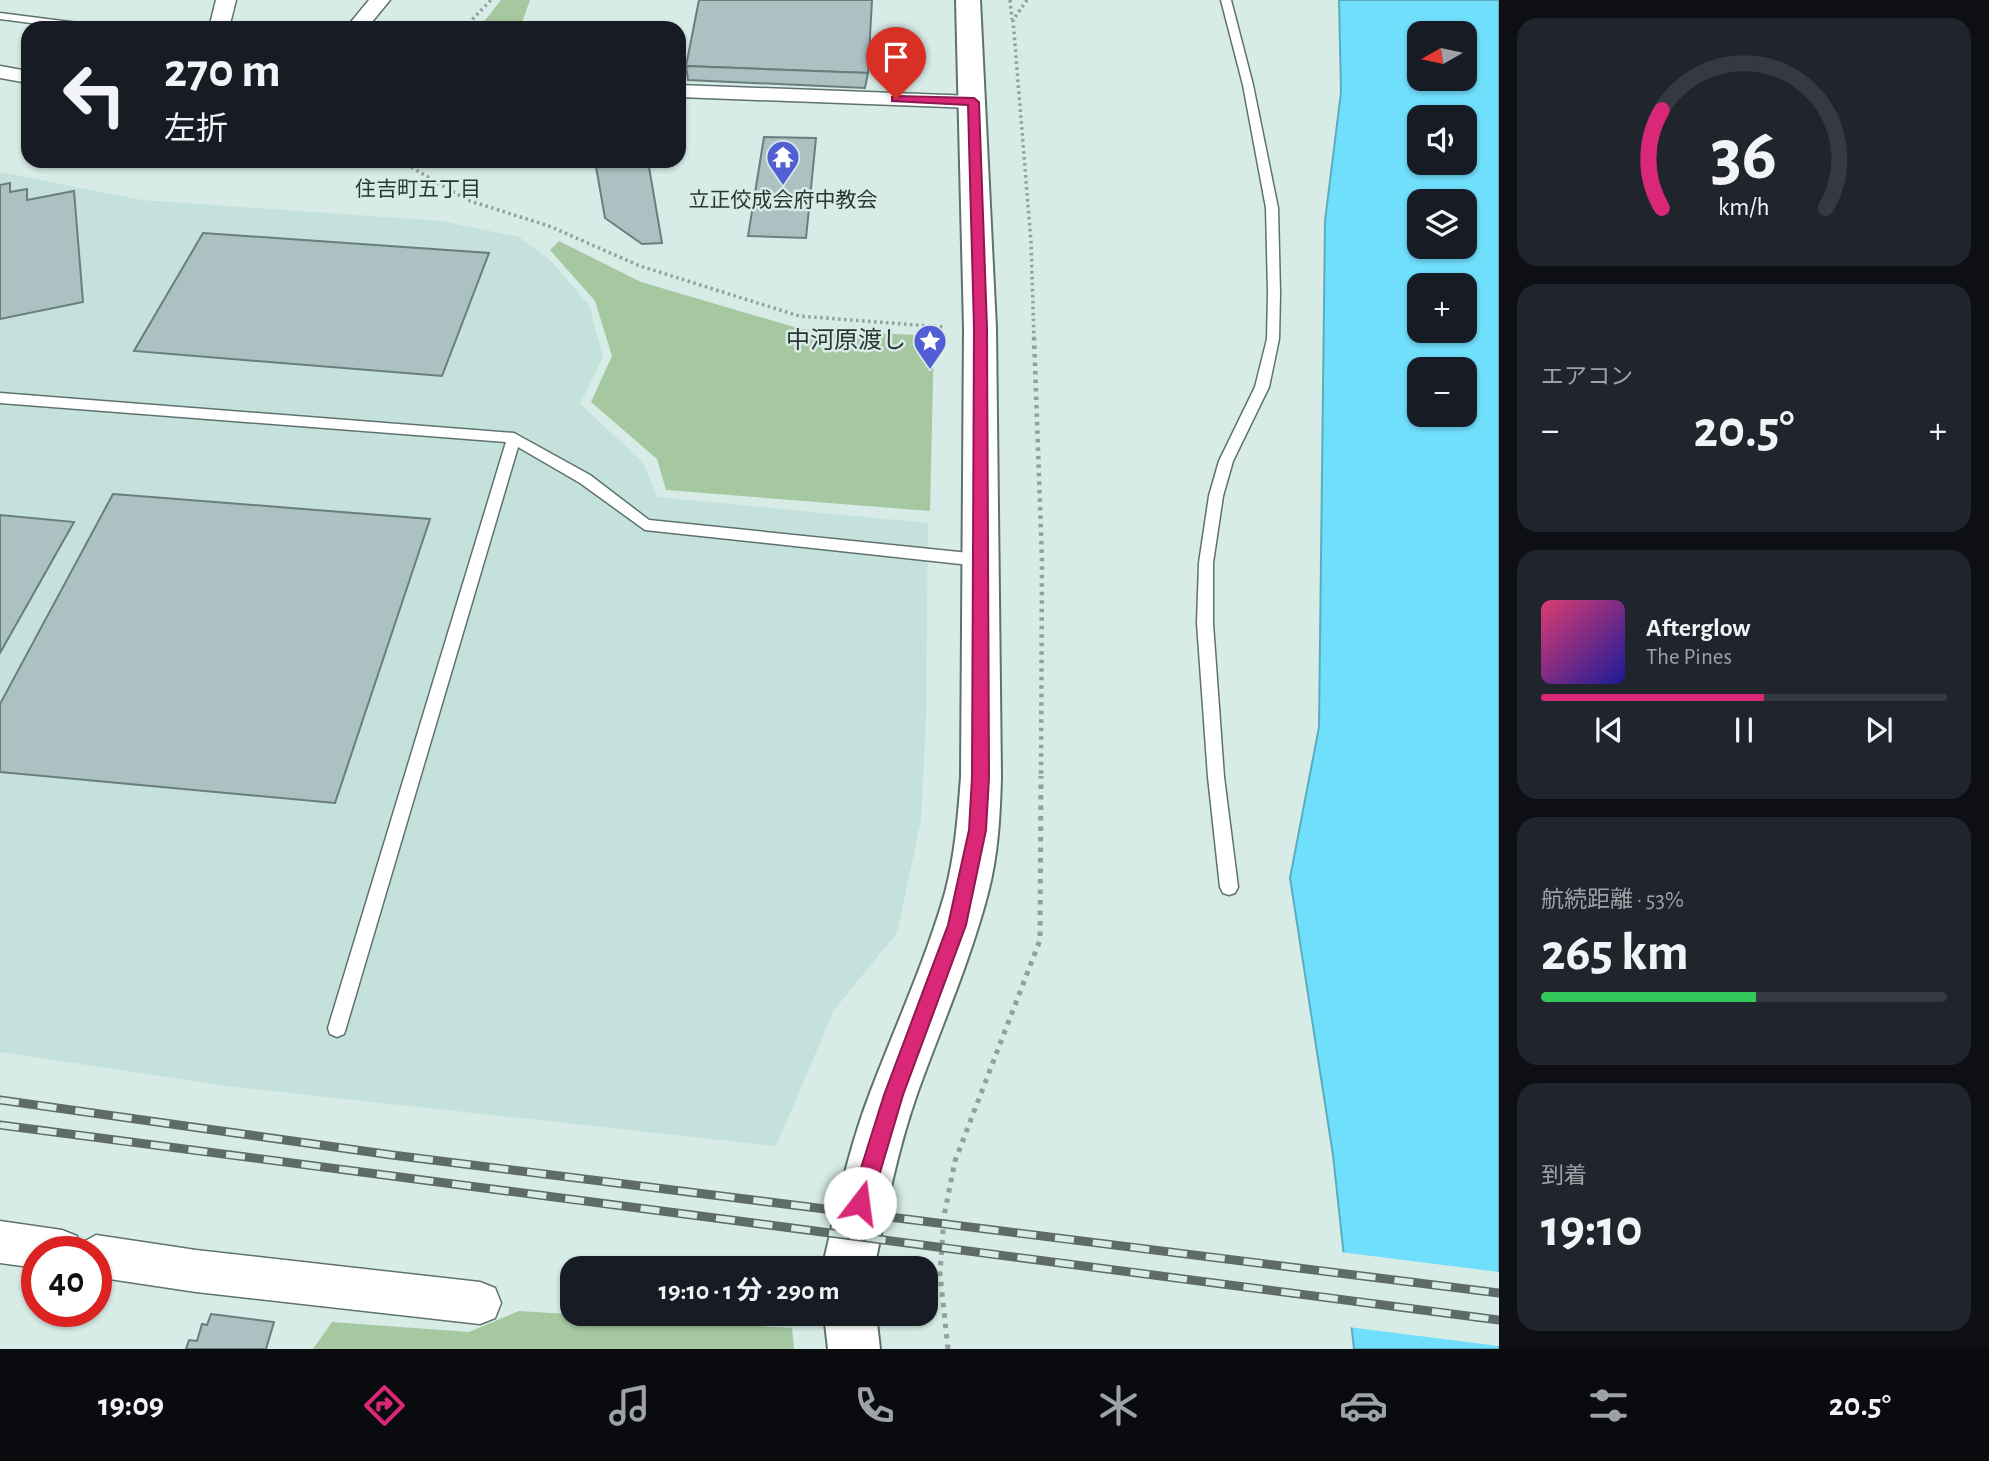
<!DOCTYPE html>
<html lang="ja">
<head>
<meta charset="utf-8">
<style>
  :root { --surface:#171b24; --page:#20242c; --text:#f1f3f6; --muted:#9ea1a6; --line:#363941; --accent:#db2777 }
  body { margin:0; font-family:"Alegreya Sans","Noto Sans JP",sans-serif; background:var(--page); color:var(--text); height:100vh; display:flex; flex-direction:column; font-size:26px; white-space:nowrap }
  * { box-sizing:border-box; margin:0 }
  p { font-size:23px; color:var(--muted) }
  .icon { flex:none; width:38px; height:38px; fill:none; stroke:currentColor; stroke-width:2; stroke-linecap:round; stroke-linejoin:round }
  .map { position:relative; flex:1; overflow:hidden }
  .panel { display:flex; flex-direction:column; gap:18px; padding:18px; background:#0d0f14; width:490px }
  .panel>* { flex:none }
  .top-card { position:absolute; left:21px; top:21px; width:665px; height:147px; border-radius:21px; box-shadow:0 2px 5px #0004; background:#171b24; color:var(--text); overflow:hidden }
  .needle { width:46px; rotate:261deg }
  .tools { position:absolute; left:1407px; top:21px; display:grid; gap:14px }
  .tools a { display:grid; place-items:center; width:70px; height:70px; border-radius:14px; background:var(--surface); box-shadow:0 2px 5px #0004; font-size:35px }
  .speed { position:absolute; left:21px; top:1236px; display:flex; gap:14px; font-size:35px; font-weight:700; text-align:center }
  .speed>* { display:grid; place-content:center; width:91px; height:91px; border-radius:50%; background:var(--surface); box-shadow:0 2px 5px #0004; line-height:1 }
  .speed .limit { border:10px solid #d22; background:#fff; color:#111 }
  .pin { position:absolute; display:grid; place-items:center; width:60px; height:60px; color:#fff; margin:-72px -30px; border-radius:50% 50% 50% 0; rotate:-45deg; box-shadow:0 0 7px #0007 }
  .pin .icon { rotate:45deg }
  .me { position:absolute; width:77px; margin:-38px; rotate:15deg; stroke-linejoin:round; filter:drop-shadow(0 0 5px #0008) }
  .turn { display:flex; align-items:center; gap:24px; height:147px; padding:0 28px; font-size:32px }
  .turn .icon { width:91px; height:91px; stroke-width:2.5 }
  .turn b { display:block; font-size:49px; line-height:60px }
  .big { font-size:52px; font-weight:700; line-height:1.1 }
  .panel .card { flex:1; display:flex; flex-direction:column; justify-content:center; gap:10px; min-width:0; padding:0 24px; border-radius:21px; background:var(--page) }
  .panel .dial { align-items:center; gap:0 }
  .dial svg { height:182px; overflow:visible; fill:none; stroke:var(--line); stroke-width:7; stroke-linecap:round; text-anchor:middle }
  .dial text { fill:var(--text); stroke:none }
  .song { display:flex; align-items:center; gap:21px }
  .cover { width:84px; height:84px; border-radius:10px; background:linear-gradient(135deg,hsl(340 70% 55%),hsl(240 70% 35%)) }
  .played { height:7px; border-radius:4px; background:linear-gradient(90deg,var(--accent) 55%,var(--line) 55%) }
  .keys { display:flex; justify-content:space-around; direction:ltr }
  .heat { display:flex; justify-content:space-between; align-items:center; font-size:38px; direction:ltr }
  .charge { height:10px; border-radius:5px; background:linear-gradient(90deg,#34c759 53%,var(--line) 0) }
  .trip { position:absolute; left:560px; top:1256px; width:378px; height:70px; border-radius:21px; background:var(--surface); box-shadow:0 2px 5px #0004; font-weight:700; line-height:70px; text-align:center }
  .dock { display:flex; height:112px; justify-content:space-around; align-items:center; background:#090b0e; color:var(--muted) }
  .dock .icon { width:49px; height:49px }
  .dock .active { color:var(--accent) }
  .dock b { font-size:32px; color:var(--text) }
  main { display:flex; flex:1; min-height:0 }
  .map>svg:first-child { display:block }
  .built { fill:#c4e1db }
  .green { fill:#a5c8a1 }
  .water { fill:#70dffc; stroke:#5cacc0; stroke-width:2; fill-rule:evenodd }
  .pier { fill:#d7ece7 }
  .building { fill:#acc2c2; stroke:#6a7e7e; stroke-width:2 }
  .lines { fill:none; stroke-linecap:round; stroke-linejoin:round }
  .service-casing { stroke:#5f726d; stroke-width:3 }
  .minor-casing { stroke:#5f726d; stroke-width:3 }
  .tertiary-casing { stroke:#5f726d; stroke-width:4 }
  .path-far2 { stroke:#91a19d; stroke-width:3.5; stroke-dasharray:2.5 3.5; stroke-linecap:butt }
  .path-far1 { stroke:#91a19d; stroke-width:4.5; stroke-dasharray:3.5 5; stroke-linecap:butt }
  .path { stroke:#91a19d; stroke-width:5; stroke-dasharray:4.5 6; stroke-linecap:butt }
  .service { fill:#fff; fill-rule:evenodd }
  .minor { fill:#fff; fill-rule:evenodd }
  .tertiary { fill:#fff; fill-rule:evenodd }
  .rail-casing { stroke:#5f6b68; stroke-width:9 }
  .rail { stroke:#d7ece7; stroke-width:6; stroke-dasharray:19; stroke-linecap:butt }
  .route { fill:#db2777; stroke:#8e194d; stroke-width:2 }
  .labels { text-anchor:middle; dominant-baseline:central; stroke-width:5; stroke-linejoin:round; paint-order:stroke }
  .far-neighbourhood-label { font-size:21px; fill:#283935; stroke:#d7ece7 }
  .far-poi-label { font-size:21px; fill:#2d3533; stroke:#d7ece7 }
  .poi-label { font-size:24px; fill:#2d3533; stroke:#d7ece7; text-anchor:end }
</style>
</head>
<body>
<main>
<div class="map">
<svg width="1499" height="1349" viewBox="0 0 1499 1349">
  <rect width="100%" height="100%" fill="#d7ece7"/>
  <path class="built" d="M0,172L142,200L442,221L519,237L551,261L589,305L603,357L580,404L643,462L657,497L928,523L926,719L921,820L897,933L834,1010L776,1146L227,1086L0,1052Z"/>
  <g class="green">
    <path d="M501,0H530L520,28H479Z"/>
    <path d="M559,241L641,282L801,329L934,336L930,511L666,490L657,459L591,402L612,356L595,301L550,250Z"/>
    <path d="M519,1311L792,1328L794,1349H313L332,1322L469,1332Z"/>
  </g>
  <path class="water" d="M1339,0H1499V1349H1354L1333,1155L1290,878L1319,727L1325,221L1341,92ZM1419,33H1465V79H1419ZM1419,117H1465V163H1419ZM1419,201H1465V247H1419ZM1419,285H1465V331H1419ZM1419,369H1465V415H1419Z"/>
  <path class="pier" d="M1340,1252L1499,1272V1346L1348,1327Z"/>
  <g class="building">
    <path d="M699,0H872L868,73L686,66Z"/>
    <path d="M686,66L868,73L865,88L688,80Z"/>
    <path d="M764,137L816,138L806,238L748,236Z"/>
    <path d="M595,161H648L662,243L642,244L605,218Z"/>
    <path d="M10,183V192L27,189V200L74,191L83,302L0,319V185Z"/>
    <path d="M203,233L489,253L442,376L134,351Z"/>
    <path d="M113,494L430,519L335,803L0,772V704Z"/>
    <path d="M0,515L74,522L0,653Z"/>
    <path d="M211,1314L274,1322L266,1349H186L189,1340L197,1341L202,1324L207,1325Z"/>
  </g>
  <g class="lines">
    <defs>
      <g id="service">
        <path d="M1221,0H1231L1253,85L1278,208L1280,293L1279,339L1269,387L1233,461L1223,496L1213,563V623L1224,777L1238,887L1235,893L1229,895L1223,893L1220,887L1208,777L1197,623L1199,563L1209,496L1219,461L1255,387L1267,339L1268,293L1266,208L1243,85Z"/>
        <path d="M0,13L94,25L99,28H70L0,19Z"/>
        <path d="M0,393L514,433L590,475L649,520L979,554L986,560L979,566L645,530L580,483L518,447L346,1028L344,1034L337,1037L330,1034L328,1028L506,442L0,403Z"/>
      </g>
      <g id="minor">
        <path d="M216,0H236L229,28H209Z"/>
        <path d="M369,0H390L367,28H346Z"/>
        <path d="M0,66L28,71V83L0,78Z"/>
        <path d="M679,85L974,96L982,97L985,102L982,107L974,108L679,97Z"/>
        <path d="M0,1221L62,1230L77,1236L80,1244L96,1235L196,1250L480,1282L495,1288L501,1303L495,1318L480,1324L196,1292L96,1277V1251H37V1268L0,1263Z"/>
      </g>
      <g id="tertiary">
        <path d="M956,0H980L996,328L1001,777C1000,816 998,855 988,893C970,962 941,1027 917,1094C897,1151 886,1210 874,1269H822C836,1210 848,1150 870,1093C895,1027 925,962 945,893C955,856 958,816 961,777L964,328Z"/>
        <path d="M824,1314H876L880,1349H828Z"/>
      </g>
    </defs>
    <use href="#service" class="service-casing"/>
    <use href="#minor" class="minor-casing"/>
    <use href="#tertiary" class="tertiary-casing"/>
    <g class="path-far2">
      <path d="M1010,0L1012,19"/>
      <path d="M1027,0L1013,20L1031,242L1034,339"/>
      <path d="M464,28L491,0"/>
      <path d="M401,161L467,200L549,226L640,266L799,316L943,327"/>
    </g>
    <path class="path-far1" d="M1034,337L1042,560L1041,778"/>
    <path class="path" d="M948,1349L940,1274L944,1216L955,1161L1040,940L1041,776"/>
    <use href="#service" class="service"/>
    <use href="#minor" class="minor"/>
    <use href="#tertiary" class="tertiary"/>
    <defs>
      <g id="rail">
        <path d="M0,1100L392,1155L1499,1293"/>
        <path d="M0,1125L1499,1320"/>
      </g>
    </defs>
    <use href="#rail" class="rail-casing"/>
    <use href="#rail" class="rail"/>
  </g>
  <path class="route" d="M896,96L974,98L979,102L987,328L989,777L986,830L966,925L903,1095L871,1203L868,1211L860,1214L853,1211L850,1203L884,1095L948,925L969,830L972,777L974,328L968,105L892,101V97Z"/>
  <defs>
    <symbol id="temple-pin" viewBox="-11 -11 22 30"><path d="M0 17L-7.5 6A9.5 9.5 0 1 1 7.5 6Z" fill="#515ed4" stroke="#d7ece7"/><path d="M0-6L5-2H3V0L6.5 2.5H4V6H1.5V3h-3V6H-4V2.5H-6.5L-3 0V-2H-5Z" fill="#fff"/></symbol>
    <symbol id="sight-pin" viewBox="-11 -11 22 30"><path d="M0 17L-7.5 6A9.5 9.5 0 1 1 7.5 6Z" fill="#515ed4" stroke="#d7ece7"/><path d="M0-6L1.8-2.2L6-1.7L2.9 1.2L3.7 5.4L0 3.3L-3.7 5.4L-2.9 1.2L-6-1.7L-1.8-2.2Z" fill="#fff"/></symbol>
  </defs>
  <g fill-rule="evenodd">
    <use href="#temple-pin" x="764" y="138" width="38" height="52"/>
    <use href="#sight-pin" x="911" y="322" width="38" height="52"/>
  </g>
  <g class="labels">
    <g class="far-neighbourhood-label">
      <text x="418" y="189">住吉町五丁目</text>
    </g>
    <g class="far-poi-label">
      <text x="783" y="200">立正佼成会府中教会</text>
    </g>
    <g class="poi-label">
      <text x="906" y="341">中河原渡し</text>
    </g>
  </g>
</svg>
<div class="tools">
<a><svg class="needle" viewBox="-14 -14 28 28"><path d="M0-13l5 13h-10z" fill="#e53935"/><path d="M0 13l5-13h-10z" fill="#9ea1a6"/></svg></a>
<a><svg class="icon" aria-label="sound" viewBox="0 0 24 24"><path d="M4 9h4l5-4v14l-5-4H4zM17 9q2 3 0 6"/></svg></a>
<a><svg class="icon" aria-label="layers" viewBox="0 0 24 24"><path d="M12 4l9 5-9 5-9-5zM3 14l9 5 9-5"/></svg></a>
<a>+</a>
<a>−</a>
</div>
<div class="speed"><div class="limit">40</div></div>
<div class="pin" style="left:896px;top:99px;background:#d93025"><svg class="icon" aria-label="arrive" viewBox="0 0 24 24"><path d="M6 21V4h12l-3 4 3 4H6"/></svg></div>
<svg class="me" style="left:860px;top:1203px" viewBox="-20 -20 40 40"><circle r="19" fill="#fff"/><path d="M0-13L10 11 0 6-10 11z" fill="#db2777"/></svg>
<div class="trip">19:10 · 1 分 · 290 m</div>
<div class="top-card">
<div class="turn"><svg class="icon" aria-label="left" viewBox="0 0 24 24"><path d="M17 20v-9H6M10 6l-5 5 5 5"/></svg><div><b>270 m</b>左折</div></div>
</div>
</div>
<section class="panel">
<div class="card dial"><svg viewBox="0 0 100 80">
<path d="M14 69A42 42 0 1 1 86 69"/>
<path d="M14 69A42 42 0 0 1 14 26" stroke="#db2777"/>
<text x="50" y="56" font-size="32" font-weight="700">36</text>
<text x="50" y="72" font-size="11">km/h</text>
</svg></div>
<div class="card"><p>エアコン</p>
<div class="heat"><a>−</a><b class="big">20.5°</b><a>+</a></div>
</div>
<div class="card">
<div class="song"><i class="cover"></i><div><b>Afterglow</b><p>The Pines</p></div></div>
<div class="played"></div>
<div class="keys"><svg class="icon" aria-label="previous" viewBox="0 0 24 24"><path d="M18 5L8 12l10 7zM5 5v14"/></svg><svg class="icon" aria-label="pause" viewBox="0 0 24 24"><path d="M8 5v14M16 5v14"/></svg><svg class="icon" aria-label="next" viewBox="0 0 24 24"><path d="M6 5l10 7-10 7zM19 5v14"/></svg></div>
</div>
<div class="card"><p>航続距離 · 53%</p><b class="big">265 km</b><div class="charge"></div></div>
<div class="card"><p>到着</p><b class="big">19:10</b></div>
</section>
</main>
<nav class="dock">
<b>19:09</b>
<svg class="icon active" aria-label="directions" viewBox="0 0 24 24"><path d="M12 3l9 9-9 9-9-9zM9 14v-3h6M13 9l2 2-2 2"/></svg>
<svg class="icon" aria-label="music" viewBox="0 0 24 24"><path d="M9 18V5l10-2v13"/><circle cx="6" cy="18" r="3"/><circle cx="16" cy="16" r="3"/></svg>
<svg class="icon" aria-label="phone" viewBox="0 0 24 24"><path d="M5 4h4l2 5-3 2q2 4 5 5l2-3 5 2v4C11 20 4 13 5 4z"/></svg>
<svg class="icon" aria-label="climate" viewBox="0 0 24 24"><path d="M12 3v18M4 7l16 10M4 17L20 7"/></svg>
<svg class="icon" aria-label="car" viewBox="0 0 24 24"><path d="M5 17H2v-5l4-1 3-4h7l3 4 3 1v5h-3M9 17h6M6 11h13"/><circle cx="7" cy="17" r="2"/><circle cx="17" cy="17" r="2"/></svg>
<svg class="icon" aria-label="filters" viewBox="0 0 24 24"><path d="M4 7h16M4 17h16"/><circle cx="9" cy="7" r="2"/><circle cx="15" cy="17" r="2"/></svg>
<b>20.5°</b>
</nav>
</body>
</html>
